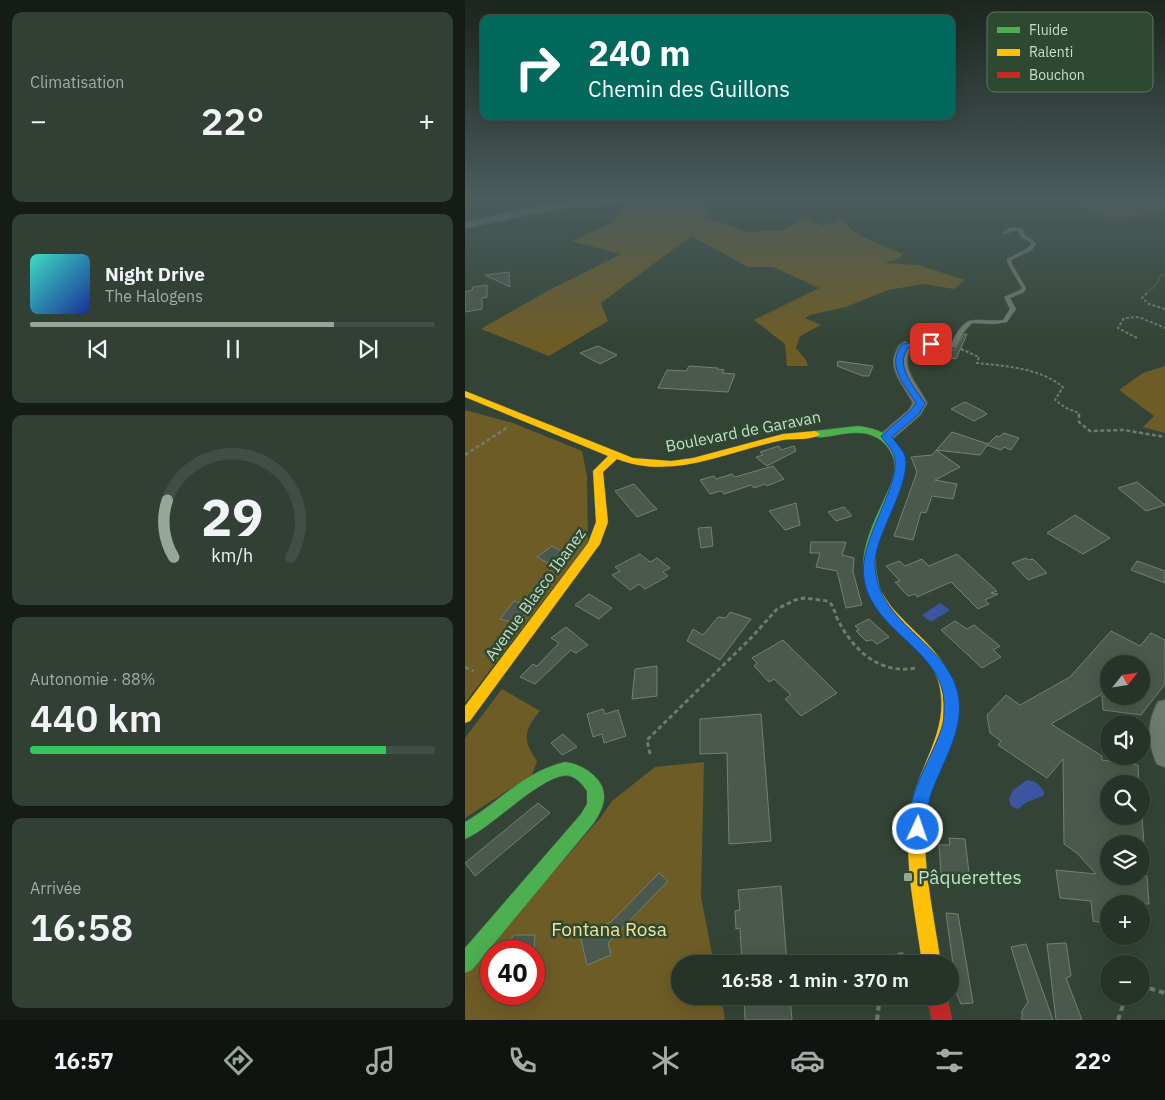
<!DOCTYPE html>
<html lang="fr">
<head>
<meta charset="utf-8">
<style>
  :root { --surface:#263328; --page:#323f34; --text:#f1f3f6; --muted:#a4aaa8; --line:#424e45; --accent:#96a798 }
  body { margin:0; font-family:"IBM Plex Sans",sans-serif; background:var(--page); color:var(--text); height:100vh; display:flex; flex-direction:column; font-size:19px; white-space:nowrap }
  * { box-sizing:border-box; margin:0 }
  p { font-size:16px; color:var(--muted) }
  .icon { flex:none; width:28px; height:28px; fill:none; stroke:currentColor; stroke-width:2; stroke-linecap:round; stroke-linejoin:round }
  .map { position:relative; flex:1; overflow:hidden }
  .details { display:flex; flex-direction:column; gap:12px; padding:12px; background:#151c16; width:465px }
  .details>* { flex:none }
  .guide { position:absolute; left:15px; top:15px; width:475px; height:105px; border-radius:10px; box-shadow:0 5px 20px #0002,0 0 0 1px var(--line); background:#00695c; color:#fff; overflow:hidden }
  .needle { width:32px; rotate:60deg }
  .controls { position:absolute; left:635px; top:655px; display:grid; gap:10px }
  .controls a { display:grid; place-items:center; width:50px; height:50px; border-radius:50%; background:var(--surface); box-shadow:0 5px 20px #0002,0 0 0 1px var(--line); font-size:25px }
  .speed { position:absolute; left:15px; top:940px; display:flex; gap:10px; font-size:25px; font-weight:700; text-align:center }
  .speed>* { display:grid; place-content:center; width:65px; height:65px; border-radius:50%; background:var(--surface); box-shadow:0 5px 20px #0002,0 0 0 1px var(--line); line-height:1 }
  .speed .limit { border:8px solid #d22; background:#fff; color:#111 }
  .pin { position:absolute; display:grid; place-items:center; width:42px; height:42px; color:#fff; margin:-21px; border-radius:10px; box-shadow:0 2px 8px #0006 }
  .me { position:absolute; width:55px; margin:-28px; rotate:3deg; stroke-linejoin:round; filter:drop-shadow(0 0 4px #0008) }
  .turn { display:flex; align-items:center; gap:18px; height:105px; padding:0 25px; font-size:22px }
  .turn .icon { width:65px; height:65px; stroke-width:2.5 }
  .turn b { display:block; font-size:35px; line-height:42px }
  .big { font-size:38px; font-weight:600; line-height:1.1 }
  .details .card { flex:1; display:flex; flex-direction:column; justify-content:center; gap:8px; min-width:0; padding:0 18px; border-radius:10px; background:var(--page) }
  .details .dial { align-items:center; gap:0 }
  .dial svg { height:130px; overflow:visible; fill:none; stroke:var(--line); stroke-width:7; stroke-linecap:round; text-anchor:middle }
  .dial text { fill:var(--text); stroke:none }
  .song { display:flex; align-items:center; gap:15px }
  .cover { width:60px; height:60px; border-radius:8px; background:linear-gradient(135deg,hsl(170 70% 55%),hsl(230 70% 35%)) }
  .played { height:5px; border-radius:2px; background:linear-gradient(90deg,var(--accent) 75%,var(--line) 75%) }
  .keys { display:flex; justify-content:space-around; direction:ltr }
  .heat { display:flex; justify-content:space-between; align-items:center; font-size:28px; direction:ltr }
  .charge { height:8px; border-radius:4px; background:linear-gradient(90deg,#34c759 88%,var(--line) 0) }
  .trip { position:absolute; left:206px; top:955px; width:288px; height:50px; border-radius:25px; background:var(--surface); box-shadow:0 5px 20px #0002,0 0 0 1px var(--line); font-weight:600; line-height:50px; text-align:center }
  .tabs { display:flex; height:80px; justify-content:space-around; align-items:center; background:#0f1410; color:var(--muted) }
  .tabs .icon { width:35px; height:35px }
  .tabs .selected { color:var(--accent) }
  .tabs b { font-size:22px; color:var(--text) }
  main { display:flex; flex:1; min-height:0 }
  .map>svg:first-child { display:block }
  .green { fill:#6e5c26; fill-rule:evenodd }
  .water { fill:#3c55a0 }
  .building { fill:#4b584d; stroke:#738075 }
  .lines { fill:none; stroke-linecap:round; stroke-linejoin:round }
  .lane-casing { stroke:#526054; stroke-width:1 }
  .street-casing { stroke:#526054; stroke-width:2 }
  .fast-casing { stroke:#526054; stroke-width:1 }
  .slow-casing { stroke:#526054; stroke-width:1 }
  .jam-casing { stroke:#526054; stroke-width:1 }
  .path-far4 { stroke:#6f7a71; stroke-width:1; stroke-dasharray:2.5 1; stroke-linecap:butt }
  .path-far3 { stroke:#6f7a71; stroke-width:2; stroke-dasharray:3 2; stroke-linecap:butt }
  .path-far2 { stroke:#6f7a71; stroke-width:2.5; stroke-dasharray:4 2.5; stroke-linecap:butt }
  .path-far1 { stroke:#6f7a71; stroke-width:3; stroke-dasharray:4.5 3; stroke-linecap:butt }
  .path { stroke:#6f7a71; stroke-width:4; stroke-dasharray:5.5 4; stroke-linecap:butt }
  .lane { fill:#6e7a6f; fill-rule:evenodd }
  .street { fill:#6e7a6f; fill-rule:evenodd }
  .fast { fill:#4caf50; fill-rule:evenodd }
  .slow { fill:#ffc107; fill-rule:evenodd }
  .jam { fill:#c62828; fill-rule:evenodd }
  .route { fill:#1a73e8; stroke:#114b97 }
  .poi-dot { fill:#96a798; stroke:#2d4a31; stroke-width:2 }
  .labels { text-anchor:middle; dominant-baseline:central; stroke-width:5; stroke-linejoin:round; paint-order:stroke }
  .street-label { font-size:16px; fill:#cbdccd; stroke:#2d4a31 }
  .near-poi-label { font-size:19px; fill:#cbdccd; stroke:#2d4a31; text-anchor:start }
  .near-park-label { font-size:19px; fill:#ffe094; stroke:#2d4a31 }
  .key { fill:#2d4a31; stroke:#5c7660; stroke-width:1 }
  .key-label { font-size:14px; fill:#cbdccd }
</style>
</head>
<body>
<main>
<section class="details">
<div class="card"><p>Climatisation</p>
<div class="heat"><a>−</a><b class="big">22°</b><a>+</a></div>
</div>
<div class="card">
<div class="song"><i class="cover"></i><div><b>Night Drive</b><p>The Halogens</p></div></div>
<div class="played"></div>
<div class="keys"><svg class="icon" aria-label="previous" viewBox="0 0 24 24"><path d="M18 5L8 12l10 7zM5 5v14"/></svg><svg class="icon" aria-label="pause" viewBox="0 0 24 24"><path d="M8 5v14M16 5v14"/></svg><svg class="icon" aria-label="next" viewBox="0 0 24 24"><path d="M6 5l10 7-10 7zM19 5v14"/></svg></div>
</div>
<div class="card dial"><svg viewBox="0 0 100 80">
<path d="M14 69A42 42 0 1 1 86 69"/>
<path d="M14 69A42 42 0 0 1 10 34" stroke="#96a798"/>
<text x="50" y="56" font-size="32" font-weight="700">29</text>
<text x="50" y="72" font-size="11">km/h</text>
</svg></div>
<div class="card"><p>Autonomie · 88%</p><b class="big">440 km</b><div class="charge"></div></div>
<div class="card"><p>Arrivée</p><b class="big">16:58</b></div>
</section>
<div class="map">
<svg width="700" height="1020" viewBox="0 0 700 1020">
  <rect width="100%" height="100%" fill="#334436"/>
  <g class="green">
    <path d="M180,199H245L240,218L283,232L318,230L340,218L357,226L376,219L388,231L404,240L438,254L437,257L420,263L453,265L500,280L489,289L459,284L423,290L381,307L345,315L340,318L356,325L335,336L331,348L341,360L343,366H322L320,344L289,320L354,288L308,267H283L226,236L136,303L143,321L84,356L16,329L84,290L156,254L106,241L147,223L163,202Z"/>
    <path d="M606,199H700V210C684,209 669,218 653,218C636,218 620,208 606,199Z"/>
    <path d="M700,366V433L678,427L689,416L654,390L678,373Z"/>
    <path d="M0,410L48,423L117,451L122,476L123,542L0,703Z"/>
    <path d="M37,689L75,711C59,730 57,740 72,761L67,775L0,818V738Z"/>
    <path d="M239,762L236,897L249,964H215V996H256L260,1020H0V974L136,817L147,801L190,767ZM26,951H69V994H26Z"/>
  </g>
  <g class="water">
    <path d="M475,603L485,610L466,622L457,615Z"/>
    <path d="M562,780C571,781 574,784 579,792L578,796L562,802L553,809L546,806L544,799L548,790Z"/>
  </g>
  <g class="building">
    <path d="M44,272L45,287L20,275Z"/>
    <path d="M22,285V297L17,298V309L0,312V292L7,290L8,287Z"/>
    <path d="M499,334H502L491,359L456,352L459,348L489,350Z"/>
    <path d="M133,346L152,355L135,364L115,353Z"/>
    <path d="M373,361L408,366L404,376H398L372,366Z"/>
    <path d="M224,366L253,368L252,369L259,370L257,373L270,374L263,392L193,388L202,370L221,371Z"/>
    <path d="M500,402L518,411L522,414L509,421L486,409Z"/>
    <path d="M487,432L523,444L515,455L471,450L495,467L470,480L492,484L488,499L467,496L461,513L456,512L448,540L429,536L452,472L446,457L467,455Z"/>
    <path d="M539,433L554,438L546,450L539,447L536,450L522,445L531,436L534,437Z"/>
    <path d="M314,446L316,450L329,446L331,451L302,466L291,457L298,455L295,452Z"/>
    <path d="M308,466L319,479L302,486L300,484L289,488L286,485L259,494L256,491L245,494L235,480L249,476L251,479L267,474L270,477Z"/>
    <path d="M672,482L700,505L681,511L653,488Z"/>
    <path d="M169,484L184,501L192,509L172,517L150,491Z"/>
    <path d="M331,503L335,525L320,530L304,511Z"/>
    <path d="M379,507L387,516L371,521L363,512Z"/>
    <path d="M610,515L631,529L645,538L618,554L582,533Z"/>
    <path d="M246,527L248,546L236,548L233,528Z"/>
    <path d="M346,542H381L377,555L389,558L388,572L397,605L381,608L372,571L351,567L355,553H345Z"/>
    <path d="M87,546L105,556L98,565L92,562L87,565L72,557Z"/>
    <path d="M175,554L185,562L192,558L205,568L198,572L203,576L180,589L174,584L165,590L147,575L155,571L150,567Z"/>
    <path d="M492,554L532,591L526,593L533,594L520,600L524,604L513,609L486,582L452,597L451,594L443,596L430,582L435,581L421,566L435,561L440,566L457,559L464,566Z"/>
    <path d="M561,558L563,560L568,559L582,573L563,580L547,563Z"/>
    <path d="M672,561L700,571V583L666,570Z"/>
    <path d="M124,594L147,608L134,619L110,605Z"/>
    <path d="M49,601L66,606L53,623L35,619Z"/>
    <path d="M265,612L286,619L255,660L222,641L228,629L238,635L253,617L261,618Z"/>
    <path d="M404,619L424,637L412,644L407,640L401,641L391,631L394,630L390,626Z"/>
    <path d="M490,621L502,629L509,625L535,646L528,650L536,657L517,668L476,630Z"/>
    <path d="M101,627L123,645L111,653L106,650L70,684L55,677L68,664L72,666L94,643L86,638Z"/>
    <path d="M646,631L675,646L686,633L700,640V684L676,715L638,710L637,696H676V664H644V690L586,724L637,756V760L673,765L674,784H644V816H677L679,844H644V876H682L684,904H644V924L628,921L626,901L595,898L591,870L631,874L612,853L599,844L598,759L582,778L533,745L536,741L525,733L522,715L541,695L555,705L605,677Z"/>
    <path d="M318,640L372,693L336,716L320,699L326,695L309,679L304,682L289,666L292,663L287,658Z"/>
    <path d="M192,666V696L167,699L170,669Z"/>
    <path d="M138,709L140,714L153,710L161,736L139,743L137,734L128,737L122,714Z"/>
    <path d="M296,714L306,841L264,844L262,753L235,754V719Z"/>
    <path d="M98,734L112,747L97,755L86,743Z"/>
    <path d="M73,803L85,813L10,876L0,863Z"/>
    <path d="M484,838L500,839L504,873H476L474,845H485Z"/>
    <path d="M194,873L203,881L143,943L146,955L122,965L115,935L146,922Z"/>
    <path d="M316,886L322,964H277L275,928L271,929L270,911L275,910L273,890Z"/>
    <path d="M481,913L493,914L508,1003L496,1004L487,982L486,969L488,964Z"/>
    <path d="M49,935H70L69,948L36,951Z"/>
    <path d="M601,943L606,976L601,978L617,1020H591L582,944Z"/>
    <path d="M561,944L588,1020H557V1011L563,1002L546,947Z"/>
    <path d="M279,996H325L327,1020H280Z"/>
  </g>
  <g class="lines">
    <defs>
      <path id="lane" d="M545,228H557L560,235L571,243L567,250L546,260L547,264L561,288L559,292L545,298L551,309L542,322L529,324L507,323L498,333L491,346L488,348L466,346L438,347L437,346L440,344L466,342L486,344C503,310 507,323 538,320L545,309L539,297L555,290L557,288L543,264L542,259L563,248L567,243L556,237L553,230C548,230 544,234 538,234V232Z"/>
      <g id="street">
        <path d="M142,199H178L174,202L96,208L0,228V222L96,202Z"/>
        <path d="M440,342L446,346C434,369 452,383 462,403L455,415L426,440L421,441L414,437L416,434L444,410L448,403C441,387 421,369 432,350C434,346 435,344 440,342Z"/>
        <path d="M700,700V767L692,764C682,743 682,722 693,702Z"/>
      </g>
      <g id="fast">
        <path d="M393,426C408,428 420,431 430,443C456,472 419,514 412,546C409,562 411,576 416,591L414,594H406C388,565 405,530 418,502C422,493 427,483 429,473C431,462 428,454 421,445C396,418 358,446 345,434L350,431Z"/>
        <path d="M100,762C118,764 141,779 139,799C138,808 133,817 128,824L7,970L0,973V948L116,814L122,804V791C118,785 112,778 105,776C81,770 26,829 0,839V822C34,802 60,771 100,762Z"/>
      </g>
      <g id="slow">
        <path d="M0,391L168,458L206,461L228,458L318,434L350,431L355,434C347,441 328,438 318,440C263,451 207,481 152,459L138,472L143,522L135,544L5,721L0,723V706L123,543L131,522L128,471L143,456L0,397Z"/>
        <path d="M410,587L414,588C420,597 424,605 432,613C452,635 479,654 488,684C502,730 467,768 461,812C456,862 469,915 476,964H457C451,915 438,862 445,812C451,768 486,731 474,684C467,657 440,640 422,620C415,611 409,601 404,591L406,588Z"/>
      </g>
      <path id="jam" d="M462,996H482L487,1020H467Z"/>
    </defs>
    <use href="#lane" class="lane-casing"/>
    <use href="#street" class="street-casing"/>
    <use href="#fast" class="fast-casing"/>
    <use href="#slow" class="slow-casing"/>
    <use href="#jam" class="jam-casing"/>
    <path class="path-far4" d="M681,294L691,285L696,275L700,274"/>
    <g class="path-far3">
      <path d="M682,293L677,298L684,304L700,309"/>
      <path d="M672,338L653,328L659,318L674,317L700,328"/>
      <path d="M496,349L514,357L512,363C540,366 575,368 598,387L590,400L601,408L614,413V416"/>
    </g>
    <g class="path-far2">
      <path d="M614,414V422L625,431L659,430L700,437"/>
      <path d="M0,455L43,427"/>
    </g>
    <g class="path-far1">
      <path d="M0,667L9,671"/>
      <path d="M185,754L182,740L285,639L312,609L330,600L339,598L363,601C369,606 369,611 372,618C387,649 414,675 450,668"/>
    </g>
    <g class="path">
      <path d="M417,964L429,955L440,954"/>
      <path d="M676,989L680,987L700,993"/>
      <path d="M412,1020L415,996"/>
      <path d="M653,1020L661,996"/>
    </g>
    <use href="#lane" class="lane"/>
    <use href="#street" class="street"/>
    <use href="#fast" class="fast"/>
    <use href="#slow" class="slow"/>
    <use href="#jam" class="jam"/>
  </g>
  <linearGradient id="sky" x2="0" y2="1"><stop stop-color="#1c251e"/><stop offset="0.58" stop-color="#4a5c5d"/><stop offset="1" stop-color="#4a5c5d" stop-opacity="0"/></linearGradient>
  <rect width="700" height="342" fill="url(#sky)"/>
  <path class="route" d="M466,341L469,342V345L443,348C429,366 450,388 460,403L454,414L427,437C431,443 438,450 440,456C447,482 411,534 410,561C408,633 508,646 493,723C489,745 474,772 466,794C461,808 464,822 459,835L453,837L447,835C433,805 471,753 478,723C479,718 479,710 479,704C479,650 407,632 399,579C392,541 438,484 429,456C427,449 420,442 416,436L446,410L451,403C439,384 421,366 437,344Z"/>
  <rect class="poi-dot" x="438" y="872" width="10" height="10" rx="2.5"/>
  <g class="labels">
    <g class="street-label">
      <text transform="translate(278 431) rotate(-11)">Boulevard de Garavan</text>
      <text transform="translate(70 594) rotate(-54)">Avenue Blasco Ibanez</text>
    </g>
    <g class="near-poi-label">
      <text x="453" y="877">Pâquerettes</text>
    </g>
    <g class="near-park-label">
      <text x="144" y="929">Fontana Rosa</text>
    </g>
  </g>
  <rect x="522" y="12" width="166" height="80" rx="8" class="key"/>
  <rect x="532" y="27" width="23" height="6" fill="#4caf50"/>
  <rect x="532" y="49" width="23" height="7" fill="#ffc107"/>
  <rect x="532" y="72" width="23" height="6" fill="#c62828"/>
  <g class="key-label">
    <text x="564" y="35">Fluide</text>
    <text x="564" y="57">Ralenti</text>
    <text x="564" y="80">Bouchon</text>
  </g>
</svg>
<div class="controls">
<a><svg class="needle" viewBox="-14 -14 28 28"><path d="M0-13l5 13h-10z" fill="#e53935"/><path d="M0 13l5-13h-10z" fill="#a4aaa8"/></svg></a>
<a><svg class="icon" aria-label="sound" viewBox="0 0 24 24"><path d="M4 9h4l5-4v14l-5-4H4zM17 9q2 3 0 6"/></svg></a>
<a><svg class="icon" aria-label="search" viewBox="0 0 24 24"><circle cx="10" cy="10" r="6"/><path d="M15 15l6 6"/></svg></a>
<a><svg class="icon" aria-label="layers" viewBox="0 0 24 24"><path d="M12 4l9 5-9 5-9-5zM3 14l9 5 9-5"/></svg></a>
<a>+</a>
<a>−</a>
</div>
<div class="speed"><div class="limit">40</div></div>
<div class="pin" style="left:466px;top:344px;background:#d93025"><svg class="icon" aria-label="arrive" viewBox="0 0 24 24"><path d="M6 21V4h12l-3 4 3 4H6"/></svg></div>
<svg class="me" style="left:453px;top:829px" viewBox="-20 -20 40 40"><circle r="17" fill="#1a73e8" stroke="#fff" stroke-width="3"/><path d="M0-11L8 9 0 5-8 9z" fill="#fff"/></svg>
<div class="trip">16:58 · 1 min · 370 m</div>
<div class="guide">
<div class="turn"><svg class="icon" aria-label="right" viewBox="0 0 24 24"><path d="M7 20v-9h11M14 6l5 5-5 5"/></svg><div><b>240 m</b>Chemin des Guillons</div></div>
</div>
</div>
</main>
<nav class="tabs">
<b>16:57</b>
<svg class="icon selected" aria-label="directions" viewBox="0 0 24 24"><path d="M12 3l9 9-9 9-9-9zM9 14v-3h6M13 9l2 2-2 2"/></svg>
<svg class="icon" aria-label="music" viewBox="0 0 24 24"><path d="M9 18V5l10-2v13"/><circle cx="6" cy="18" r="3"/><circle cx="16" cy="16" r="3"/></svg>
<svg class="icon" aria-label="phone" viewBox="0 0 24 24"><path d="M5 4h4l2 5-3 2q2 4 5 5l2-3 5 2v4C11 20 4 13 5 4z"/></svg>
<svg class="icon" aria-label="climate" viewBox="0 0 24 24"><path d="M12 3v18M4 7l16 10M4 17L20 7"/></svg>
<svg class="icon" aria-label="car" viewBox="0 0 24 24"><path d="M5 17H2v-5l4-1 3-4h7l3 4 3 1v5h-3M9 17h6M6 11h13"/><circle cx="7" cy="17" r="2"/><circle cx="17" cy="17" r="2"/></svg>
<svg class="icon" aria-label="filters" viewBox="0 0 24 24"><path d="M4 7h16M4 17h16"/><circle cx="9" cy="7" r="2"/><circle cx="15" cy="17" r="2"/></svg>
<b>22°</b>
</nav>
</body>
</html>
